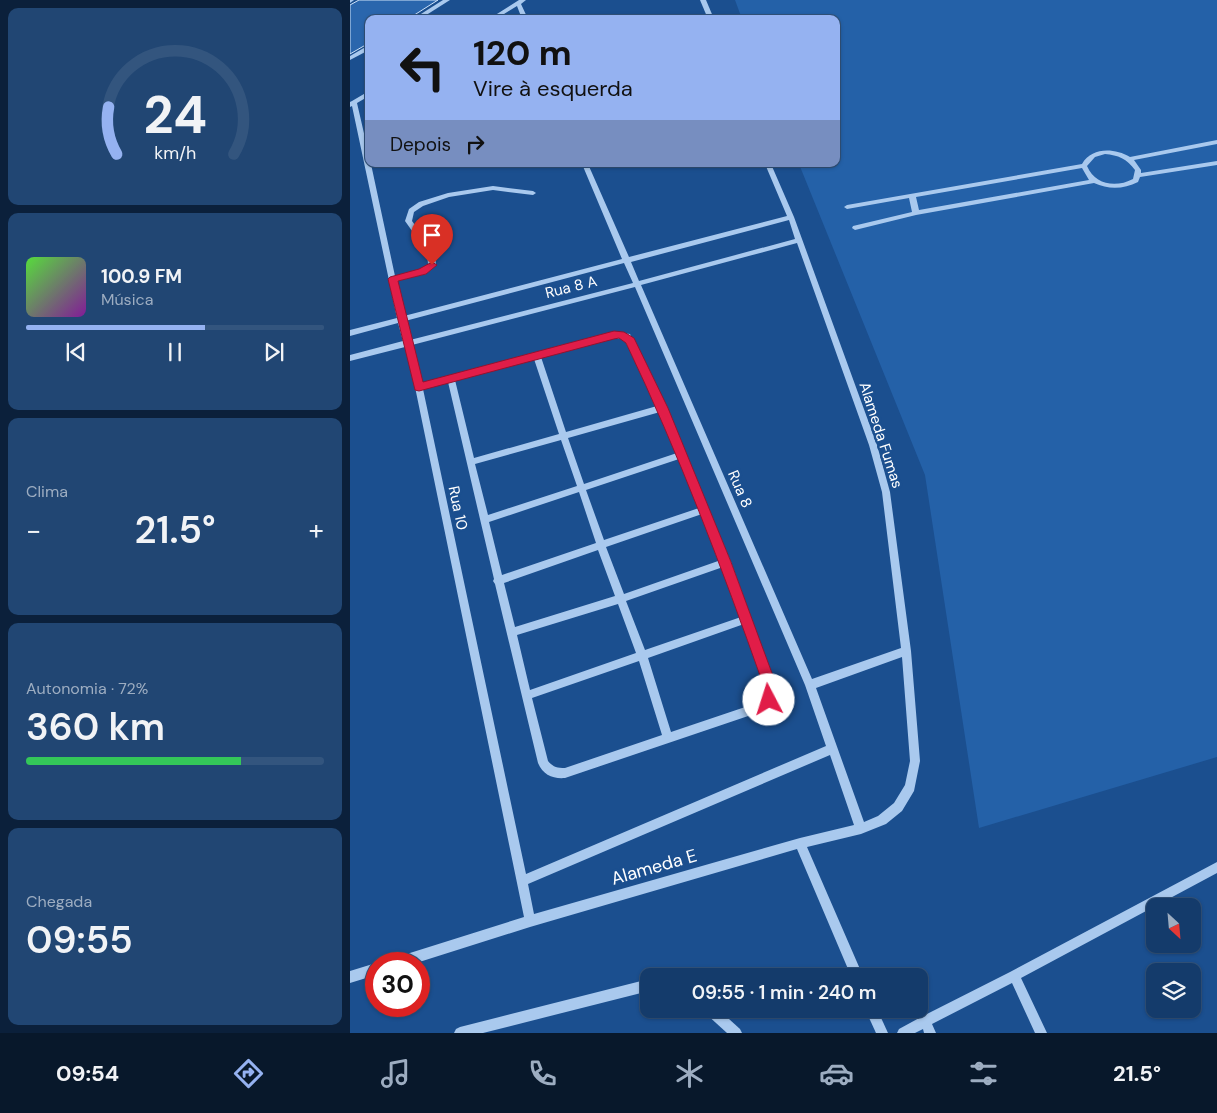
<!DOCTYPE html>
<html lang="pt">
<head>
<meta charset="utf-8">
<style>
  :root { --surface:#143b6b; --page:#214673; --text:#f1f3f6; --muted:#9dadc1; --line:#33557e; --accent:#95b2f1 }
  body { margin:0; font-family:"DM Sans",sans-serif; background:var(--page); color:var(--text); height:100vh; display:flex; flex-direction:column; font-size:19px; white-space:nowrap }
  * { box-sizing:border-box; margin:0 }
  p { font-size:16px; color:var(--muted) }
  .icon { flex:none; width:28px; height:28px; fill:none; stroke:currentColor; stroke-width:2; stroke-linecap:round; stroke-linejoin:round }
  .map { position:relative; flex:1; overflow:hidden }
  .details { display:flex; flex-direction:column; gap:8px; padding:8px; background:#0b203b; width:350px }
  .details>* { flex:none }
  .hud { position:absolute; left:15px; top:15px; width:475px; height:152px; border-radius:10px; box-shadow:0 1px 4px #0004,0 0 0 1px var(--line); background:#95b2f1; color:#111; overflow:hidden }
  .needle { width:32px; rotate:154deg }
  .tools { position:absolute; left:796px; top:898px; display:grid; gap:10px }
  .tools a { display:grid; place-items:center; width:55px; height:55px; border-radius:10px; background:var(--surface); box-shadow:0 1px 4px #0004,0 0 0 1px var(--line); font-size:25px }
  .speed { position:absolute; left:15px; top:952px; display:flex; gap:10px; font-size:25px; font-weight:700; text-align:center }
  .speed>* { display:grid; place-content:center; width:65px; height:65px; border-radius:50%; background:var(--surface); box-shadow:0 1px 4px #0004,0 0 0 1px var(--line); line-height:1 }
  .speed .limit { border:8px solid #d22; background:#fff; color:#111 }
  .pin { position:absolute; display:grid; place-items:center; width:42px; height:42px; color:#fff; margin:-51px -21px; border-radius:50% 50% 50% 0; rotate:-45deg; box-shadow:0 0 5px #0007 }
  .pin .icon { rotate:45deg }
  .me { position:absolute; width:55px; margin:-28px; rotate:355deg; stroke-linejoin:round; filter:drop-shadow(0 0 4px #0008) }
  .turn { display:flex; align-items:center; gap:18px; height:105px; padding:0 25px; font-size:22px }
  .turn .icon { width:65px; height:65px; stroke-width:2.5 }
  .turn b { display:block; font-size:35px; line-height:42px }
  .then { display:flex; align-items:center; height:48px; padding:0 25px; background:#0003; gap:10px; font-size:19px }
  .big { font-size:38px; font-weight:600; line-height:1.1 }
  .details .card { flex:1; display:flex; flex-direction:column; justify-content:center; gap:8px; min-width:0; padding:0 18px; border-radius:10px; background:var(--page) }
  .details .dial { align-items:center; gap:0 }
  .dial svg { height:130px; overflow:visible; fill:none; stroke:var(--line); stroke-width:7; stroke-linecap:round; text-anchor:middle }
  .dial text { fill:var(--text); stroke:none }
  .song { display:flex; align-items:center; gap:15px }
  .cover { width:60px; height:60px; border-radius:8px; background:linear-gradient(135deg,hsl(110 70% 55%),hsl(290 70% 35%)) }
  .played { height:5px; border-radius:2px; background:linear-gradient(90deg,var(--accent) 60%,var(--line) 60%) }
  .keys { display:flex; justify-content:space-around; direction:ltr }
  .heat { display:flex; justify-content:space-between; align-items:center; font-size:28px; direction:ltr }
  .charge { height:8px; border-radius:4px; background:linear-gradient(90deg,#34c759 72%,var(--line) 0) }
  .trip { position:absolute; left:290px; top:968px; width:288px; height:50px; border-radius:10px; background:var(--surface); box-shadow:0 1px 4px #0004,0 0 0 1px var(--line); font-weight:600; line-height:50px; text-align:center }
  .menu { display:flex; height:80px; justify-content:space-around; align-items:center; background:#08182b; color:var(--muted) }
  .menu .icon { width:35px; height:35px }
  .menu .active { color:var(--accent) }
  .menu b { font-size:22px; color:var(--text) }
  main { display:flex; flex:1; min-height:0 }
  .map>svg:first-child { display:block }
  .green { fill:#2461a8 }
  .building { fill:#2a66ad; stroke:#cfe3fa }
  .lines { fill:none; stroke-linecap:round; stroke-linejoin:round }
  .minor { fill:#a9c9ee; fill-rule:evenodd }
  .route { fill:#e11d48; stroke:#92132f }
  .labels { text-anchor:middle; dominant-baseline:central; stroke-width:5; stroke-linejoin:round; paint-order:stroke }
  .street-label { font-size:15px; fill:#fff; stroke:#1b4f8f }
  .near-street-label { font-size:18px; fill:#fff; stroke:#1b4f8f }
</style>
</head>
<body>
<main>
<section class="details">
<div class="card dial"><svg viewBox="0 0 100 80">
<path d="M14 69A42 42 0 1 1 86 69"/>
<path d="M14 69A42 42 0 0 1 9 40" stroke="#95b2f1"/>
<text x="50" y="56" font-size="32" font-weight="700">24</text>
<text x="50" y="72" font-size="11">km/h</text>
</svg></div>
<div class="card">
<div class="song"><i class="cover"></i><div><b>100.9 FM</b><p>Música</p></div></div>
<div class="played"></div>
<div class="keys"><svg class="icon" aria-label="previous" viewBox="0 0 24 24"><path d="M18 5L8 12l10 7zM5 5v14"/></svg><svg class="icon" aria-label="pause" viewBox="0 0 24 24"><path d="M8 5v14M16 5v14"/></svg><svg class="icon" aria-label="next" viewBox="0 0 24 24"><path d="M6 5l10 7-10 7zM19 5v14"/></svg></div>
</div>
<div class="card"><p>Clima</p>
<div class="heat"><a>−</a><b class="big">21.5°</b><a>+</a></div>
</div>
<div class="card"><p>Autonomia · 72%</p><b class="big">360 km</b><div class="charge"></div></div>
<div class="card"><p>Chegada</p><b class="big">09:55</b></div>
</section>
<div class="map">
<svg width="867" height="1033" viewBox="0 0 867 1033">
  <rect width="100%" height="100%" fill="#1b4f8f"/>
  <path class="green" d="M385,0H867V757L629,828L575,475L449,164H486V19H392Z"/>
  <path class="building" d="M9,0H88L58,19H19V43L0,54V5Z"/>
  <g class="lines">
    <g class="minor">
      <path d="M0,0H4L0,3Z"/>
      <path d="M93,0H100L70,19H63Z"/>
      <path d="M169,0H176L171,4L178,19H172L167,6L146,19H139Z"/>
      <path d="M350,0H356L364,19H358Z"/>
      <path d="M19,45V50L0,60V56Z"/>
      <path d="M19,91V96L7,103L19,155V164H21L45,276L71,270L78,264L77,252L55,221L59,209L69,202L98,193L143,186L183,191L186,193L183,195L143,190L99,197L73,206L64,212L62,221L85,252L86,265L76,274L46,281L54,316L272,259L232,164H238L279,257L437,216L415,164H421L444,217L527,445L540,492L561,651L570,761L564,791L552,811L536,824L511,834L457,847L513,976H501L447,849L180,927L63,964H38L40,960L44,958L174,917L65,387L55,347L0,361V355L53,341L48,323L0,336V330L47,318L2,106L0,107V102L2,101ZM439,220L445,239L289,281L281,262ZM447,243L519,445L532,492L551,648L462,679L291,285ZM274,263L283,283L60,340L55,321ZM285,287L455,685L476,746L176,874L73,389L98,382L144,579L143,581L145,584L188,763C193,775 203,779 215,778L413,711C425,705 424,696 425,684L381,562L336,455L316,408L280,334L264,332L72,383L62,345ZM264,338L274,339L307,406L216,432L191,357ZM184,359L209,434L124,458L105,380ZM310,412L327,453L234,484L218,438ZM211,440L227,486L138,515L125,464ZM329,459L349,508L254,540L236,490ZM229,492L246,543L152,575L139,522ZM352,514L371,560L274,594L256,547ZM248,550L265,596L165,627L154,583ZM373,567L391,617L295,650L276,601ZM268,604L286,653L180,690L167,635ZM394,624L415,684L414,698L410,702L321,732L298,658ZM552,657L560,761L555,785L544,803L528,816L514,822L466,688ZM289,661L312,735L215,768C207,768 203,767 198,761L182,698ZM480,755L504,825L450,838L184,914L178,884Z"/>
      <path d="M867,140V144L784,160L791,170V173L867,161V165L790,177L788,182C774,189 759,190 744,183L566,215L505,230L502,228L503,226L562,212L559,198L497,209L494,207L497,205L732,164C742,147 764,148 780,157ZM755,154C768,155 777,159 785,170L783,179C766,188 745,185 737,166L745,157ZM732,168L739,180L569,210L566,197Z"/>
      <path d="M867,862V873L671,978L697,1033H685L662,983L582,1024L586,1033H574L573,1029L565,1033H547L549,1029L571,1017L660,972Z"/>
      <path d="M26,963L27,964L26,975L0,983V971Z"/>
      <path d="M299,979V991L133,1033H104L106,1029L110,1027Z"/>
      <path d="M353,1009H368L390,1029L392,1033H377L355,1013Z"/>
      <path d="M515,1009H527L538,1033H526Z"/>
    </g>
  </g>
  <path class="route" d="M82,262L87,265L76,274L48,281L73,382L264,331L274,332L284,338L318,408L381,562L426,684L424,704L419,706L415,704L413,684C372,568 329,454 276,343L269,338L264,339L69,391L65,390L38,279L40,277L69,269Z"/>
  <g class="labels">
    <g class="street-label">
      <text transform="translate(221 287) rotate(-14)">Rua 8 A</text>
      <text transform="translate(531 435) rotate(72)">Alameda Fumas</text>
      <text transform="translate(390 489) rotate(67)">Rua 8</text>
      <text transform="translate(108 508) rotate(78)">Rua 10</text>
    </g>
    <g class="near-street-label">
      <text transform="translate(304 867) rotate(-16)">Alameda E</text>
    </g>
  </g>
</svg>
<div class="tools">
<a><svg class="needle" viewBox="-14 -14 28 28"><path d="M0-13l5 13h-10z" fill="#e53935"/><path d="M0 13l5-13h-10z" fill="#9dadc1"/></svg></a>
<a><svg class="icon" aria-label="layers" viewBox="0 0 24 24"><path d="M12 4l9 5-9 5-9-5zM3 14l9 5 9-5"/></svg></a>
</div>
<div class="speed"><div class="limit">30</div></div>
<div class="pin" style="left:82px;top:265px;background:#d93025"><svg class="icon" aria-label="arrive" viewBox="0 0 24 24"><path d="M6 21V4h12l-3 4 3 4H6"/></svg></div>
<svg class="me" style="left:419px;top:700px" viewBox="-20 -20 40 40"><circle r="19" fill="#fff"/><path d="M0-13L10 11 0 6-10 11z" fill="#e11d48"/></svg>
<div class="trip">09:55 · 1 min · 240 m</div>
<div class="hud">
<div class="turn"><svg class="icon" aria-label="left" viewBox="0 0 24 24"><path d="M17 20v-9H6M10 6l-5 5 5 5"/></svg><div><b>120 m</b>Vire à esquerda</div></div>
<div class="then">Depois<svg class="icon" aria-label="right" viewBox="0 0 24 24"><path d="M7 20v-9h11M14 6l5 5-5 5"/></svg></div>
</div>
</div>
</main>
<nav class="menu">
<b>09:54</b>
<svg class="icon active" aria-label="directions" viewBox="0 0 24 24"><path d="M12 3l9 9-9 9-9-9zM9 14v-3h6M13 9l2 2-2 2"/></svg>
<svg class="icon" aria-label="music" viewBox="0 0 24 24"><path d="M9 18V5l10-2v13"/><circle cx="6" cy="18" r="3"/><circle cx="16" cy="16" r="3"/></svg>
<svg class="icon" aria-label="phone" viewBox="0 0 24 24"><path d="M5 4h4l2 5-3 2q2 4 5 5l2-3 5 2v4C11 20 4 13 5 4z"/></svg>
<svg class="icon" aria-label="climate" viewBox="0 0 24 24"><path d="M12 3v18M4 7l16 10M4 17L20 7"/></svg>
<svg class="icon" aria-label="car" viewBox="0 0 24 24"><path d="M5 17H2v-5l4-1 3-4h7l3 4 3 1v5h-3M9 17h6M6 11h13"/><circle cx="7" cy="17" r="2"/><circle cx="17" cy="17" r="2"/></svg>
<svg class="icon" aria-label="filters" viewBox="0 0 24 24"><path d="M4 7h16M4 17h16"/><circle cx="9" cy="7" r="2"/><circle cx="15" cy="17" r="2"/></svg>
<b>21.5°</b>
</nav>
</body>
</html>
